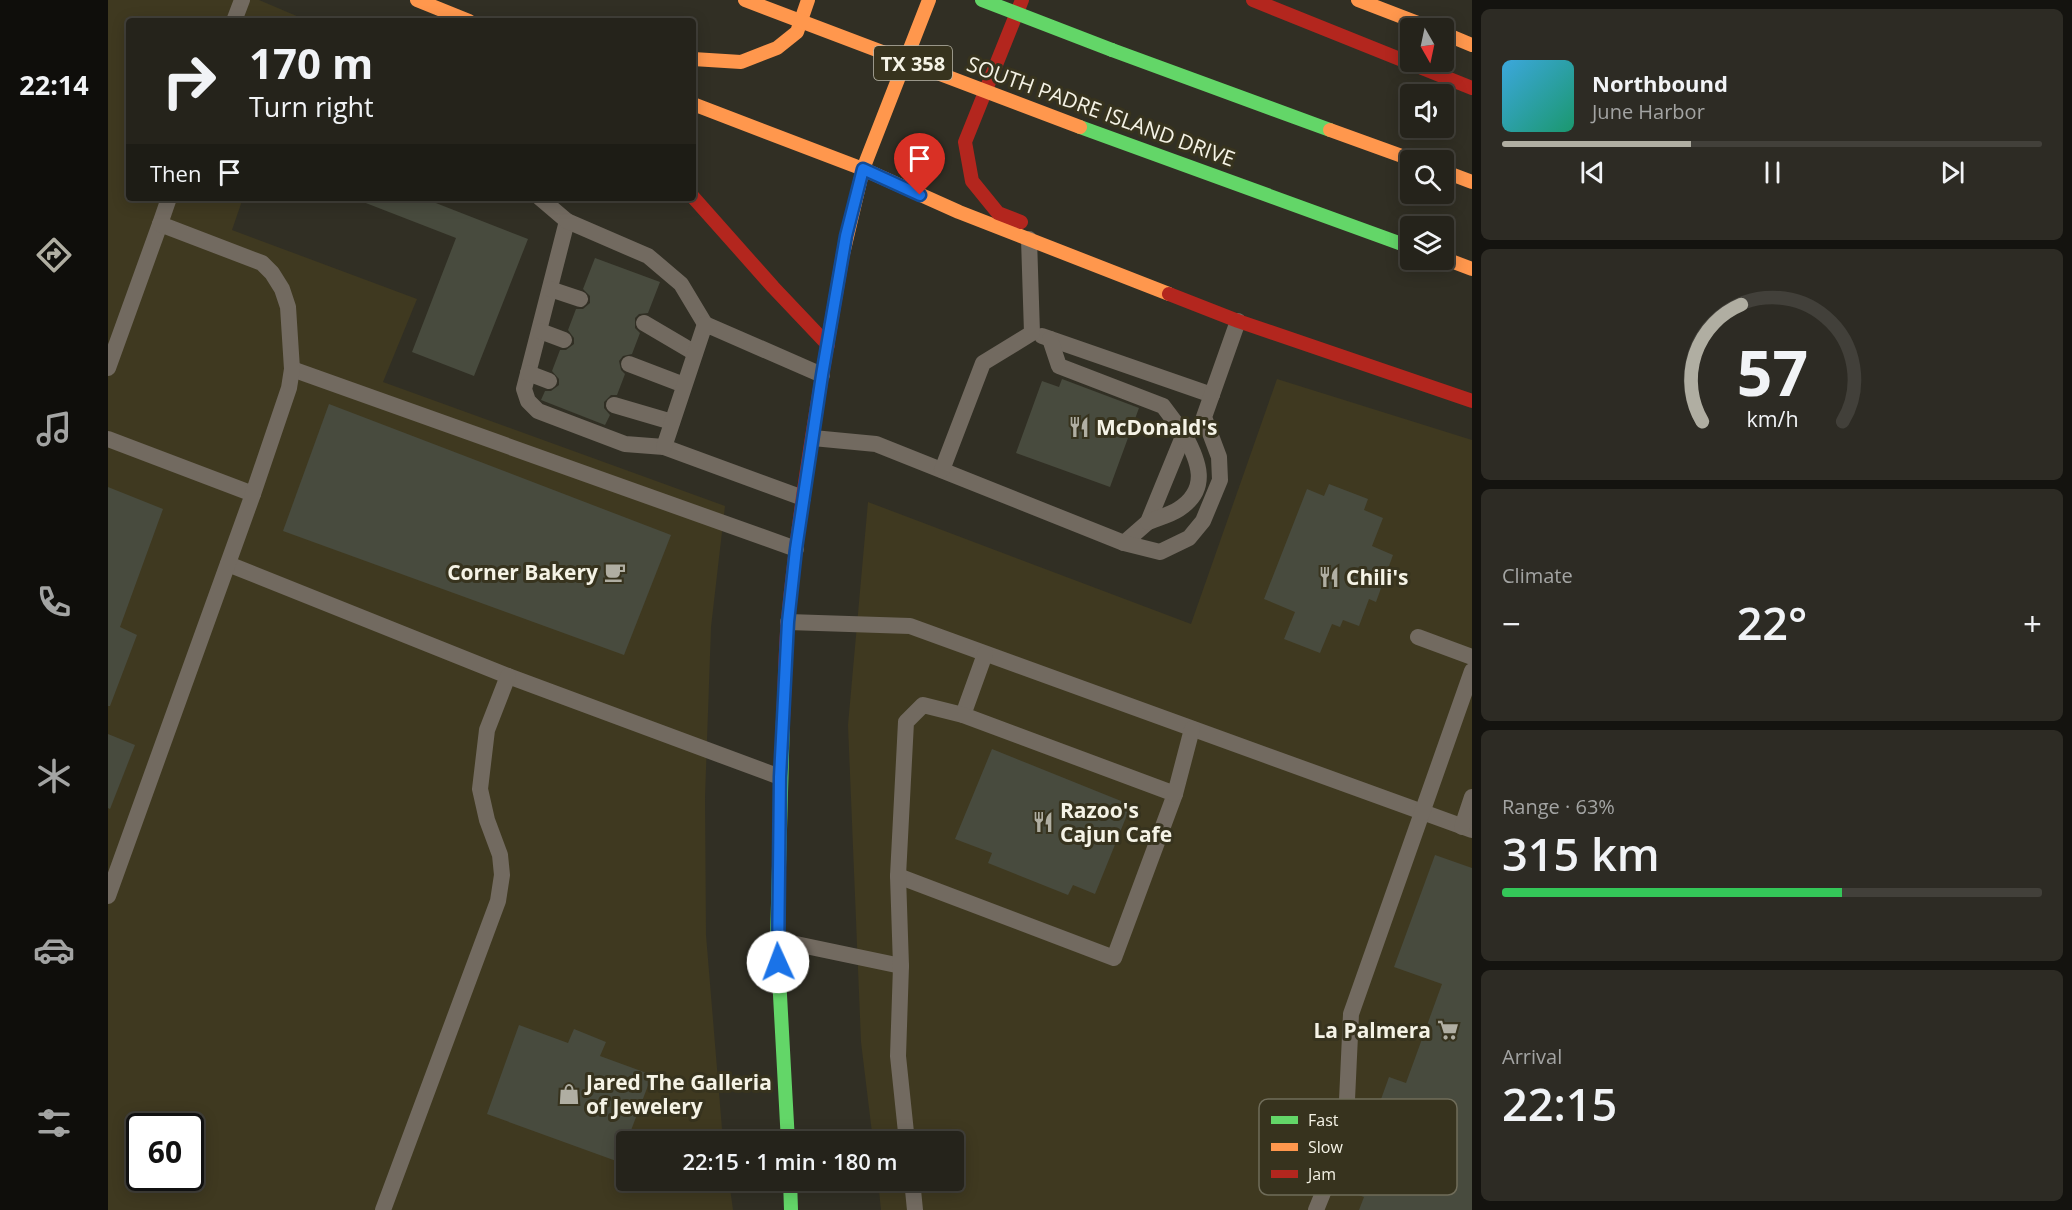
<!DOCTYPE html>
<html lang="en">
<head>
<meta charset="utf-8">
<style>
  :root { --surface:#25231b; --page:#2d2b24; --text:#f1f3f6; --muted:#a3a4a3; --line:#42403a; --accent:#b0aea2 }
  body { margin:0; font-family:"Open Sans",sans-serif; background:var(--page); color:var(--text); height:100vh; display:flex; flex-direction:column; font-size:22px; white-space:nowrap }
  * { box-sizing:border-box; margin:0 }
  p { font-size:20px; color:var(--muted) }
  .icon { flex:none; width:33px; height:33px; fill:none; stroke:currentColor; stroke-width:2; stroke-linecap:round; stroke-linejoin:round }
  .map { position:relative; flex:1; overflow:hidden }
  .drawer { display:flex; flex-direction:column; gap:9px; padding:9px; background:#14130f; width:600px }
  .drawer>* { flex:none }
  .hud { position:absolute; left:18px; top:18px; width:570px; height:183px; border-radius:6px; box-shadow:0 3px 15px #0003,0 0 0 2px var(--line); background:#25231b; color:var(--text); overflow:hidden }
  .needle { width:39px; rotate:171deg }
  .controls { position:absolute; left:1292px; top:18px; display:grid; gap:12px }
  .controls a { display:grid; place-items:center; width:54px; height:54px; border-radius:6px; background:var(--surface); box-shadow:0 3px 15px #0003,0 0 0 2px var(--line); font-size:30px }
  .speed { position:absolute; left:18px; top:1113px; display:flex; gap:12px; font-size:30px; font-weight:700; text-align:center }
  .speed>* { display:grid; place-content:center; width:78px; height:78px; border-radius:50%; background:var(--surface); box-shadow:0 3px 15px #0003,0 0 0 2px var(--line); line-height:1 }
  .speed .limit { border:3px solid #111; border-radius:9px; background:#fff; color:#111 }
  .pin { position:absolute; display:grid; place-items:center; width:51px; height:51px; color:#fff; margin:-62px -26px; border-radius:50% 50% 50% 0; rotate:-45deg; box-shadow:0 0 6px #0007 }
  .pin .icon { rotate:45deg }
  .me { position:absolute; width:66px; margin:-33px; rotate:358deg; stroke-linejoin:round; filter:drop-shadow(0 0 4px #0008) }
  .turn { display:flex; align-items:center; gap:21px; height:126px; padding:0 24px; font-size:27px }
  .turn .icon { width:78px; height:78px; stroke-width:2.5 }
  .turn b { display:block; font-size:42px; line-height:51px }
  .then { display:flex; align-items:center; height:57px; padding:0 24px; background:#0003; gap:12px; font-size:22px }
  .big { font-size:45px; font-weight:600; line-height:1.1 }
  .drawer .tile { flex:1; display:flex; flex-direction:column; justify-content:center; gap:9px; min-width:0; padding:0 21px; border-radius:9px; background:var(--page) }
  .drawer .dial { align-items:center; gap:0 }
  .dial svg { height:156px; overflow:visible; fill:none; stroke:var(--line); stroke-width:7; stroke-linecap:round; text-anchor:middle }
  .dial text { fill:var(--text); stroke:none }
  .song { display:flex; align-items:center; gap:18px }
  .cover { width:72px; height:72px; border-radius:9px; background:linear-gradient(135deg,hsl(200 70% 55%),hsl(160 70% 35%)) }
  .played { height:6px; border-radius:3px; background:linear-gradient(90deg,var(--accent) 35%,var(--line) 35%) }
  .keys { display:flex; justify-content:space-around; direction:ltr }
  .heat { display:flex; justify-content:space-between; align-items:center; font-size:33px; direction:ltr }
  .charge { height:9px; border-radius:4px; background:linear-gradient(90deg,#34c759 63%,var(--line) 0) }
  .trip { position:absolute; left:508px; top:1131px; width:348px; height:60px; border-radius:6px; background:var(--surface); box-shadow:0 3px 15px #0003,0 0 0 2px var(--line); font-weight:600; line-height:60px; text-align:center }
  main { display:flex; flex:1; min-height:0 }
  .menu { display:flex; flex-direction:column; width:108px; justify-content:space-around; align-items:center; background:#0f0e0b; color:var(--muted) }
  .menu .icon { width:42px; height:42px }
  .menu .on { color:var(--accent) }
  .menu b { font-size:27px; color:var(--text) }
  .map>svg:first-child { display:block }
  .built { fill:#3f3920; fill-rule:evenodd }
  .building { fill:#484b3e }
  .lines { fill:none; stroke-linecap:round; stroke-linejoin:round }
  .lane { stroke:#726a60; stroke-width:16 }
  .fast { stroke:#63d668; stroke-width:14 }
  .slow { stroke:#ff974d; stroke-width:14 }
  .jam { stroke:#b3261e; stroke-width:14 }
  .fast-bridge { stroke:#63d668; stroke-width:14 }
  .slow-bridge { stroke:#ff974d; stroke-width:14 }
  .route-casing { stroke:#114b97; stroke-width:15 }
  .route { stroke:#1a73e8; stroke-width:10 }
  .labels { text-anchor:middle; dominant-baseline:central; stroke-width:6; stroke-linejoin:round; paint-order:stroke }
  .shield { fill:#37331e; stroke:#bcb9aa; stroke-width:1.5 }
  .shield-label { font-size:20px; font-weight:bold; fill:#f5f3e6 }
  .street-label { font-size:21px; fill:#f5f3e6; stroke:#37331e }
  .poi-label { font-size:21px; font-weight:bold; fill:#f5f3e6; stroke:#37331e; text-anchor:start }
  .key { fill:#37331e; stroke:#706d5a; stroke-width:1.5 }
  .key-label { font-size:16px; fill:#f5f3e6 }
</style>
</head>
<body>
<main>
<nav class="menu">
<b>22:14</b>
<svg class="icon on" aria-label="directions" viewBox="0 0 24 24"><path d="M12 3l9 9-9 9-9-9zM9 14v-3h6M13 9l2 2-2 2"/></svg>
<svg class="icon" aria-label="music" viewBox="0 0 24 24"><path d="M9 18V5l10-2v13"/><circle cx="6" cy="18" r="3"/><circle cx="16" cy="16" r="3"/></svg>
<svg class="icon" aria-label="phone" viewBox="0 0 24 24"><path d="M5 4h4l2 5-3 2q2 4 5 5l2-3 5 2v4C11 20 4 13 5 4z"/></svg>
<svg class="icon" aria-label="climate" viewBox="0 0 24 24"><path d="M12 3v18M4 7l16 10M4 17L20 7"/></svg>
<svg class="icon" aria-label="car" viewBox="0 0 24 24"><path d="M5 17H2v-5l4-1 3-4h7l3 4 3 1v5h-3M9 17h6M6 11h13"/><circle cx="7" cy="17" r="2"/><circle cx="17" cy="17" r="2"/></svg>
<svg class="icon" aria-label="filters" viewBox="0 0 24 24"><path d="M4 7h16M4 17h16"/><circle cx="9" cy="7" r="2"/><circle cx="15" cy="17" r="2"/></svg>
</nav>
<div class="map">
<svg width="1364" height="1210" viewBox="0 0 1364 1210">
  <rect width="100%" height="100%" fill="#312f24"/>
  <g class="built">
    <path d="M0,0H151L198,20L21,21V198H135L124,230L309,299L275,382L617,506L603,627L597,798L598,935L615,1141L519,1142V1180L621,1181L625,1210H0ZM32,1126H82V1178H32Z"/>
    <path d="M1169,379L1364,440V1210H773L770,1181L846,1180V1142L765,1141L753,1042L740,725L760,502L1083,624Z"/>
  </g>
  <g class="building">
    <path d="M250,198H315L420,239L366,376L304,352L348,238L250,200Z"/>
    <path d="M487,258L552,282L540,313L531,314L527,318V328L532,333L524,354L515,356L511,361L513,370L517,374L509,395H503L496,402V408L502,415L497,425L433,400L437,391H443L451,385V379L444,371L452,350H458L466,344V338L460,330L468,309H475L482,303V296L475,289Z"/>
    <path d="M954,379L1031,408L1002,487L908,453L934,381L951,387Z"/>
    <path d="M221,404L563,535L516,655L175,531Z"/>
    <path d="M1221,484L1260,499L1256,510L1275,518L1264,546L1285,555L1268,602L1261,599L1251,626L1235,620L1232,627L1224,624L1212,653L1176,639L1187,612L1156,599L1199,489L1216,496Z"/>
    <path d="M0,487L55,509L12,627L29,635L2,706H0Z"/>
    <path d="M0,734L27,745L2,809L0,808Z"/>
    <path d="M884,749L1023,805L987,894L965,885L960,895L880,863L884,853L847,839Z"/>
    <path d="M1327,855L1364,868V1210H1251L1256,1197L1240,1191L1281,1077L1298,1083L1334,984L1286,967Z"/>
    <path d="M411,1025L460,1043L466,1029L498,1042L492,1056L544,1075L511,1162L379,1114Z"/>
  </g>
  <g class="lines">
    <g class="lane">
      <path d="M126,21L134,0"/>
      <path d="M432,198L459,221L416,389L420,401L430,411L517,444L556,447L695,498"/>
      <path d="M459,221L540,256L573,284L597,324"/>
      <path d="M442,289L472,299"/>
      <path d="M536,323L587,353"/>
      <path d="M432,331L456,340"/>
      <path d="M934,336L1104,395"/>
      <path d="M942,339L951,366L1055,406L1076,434L1040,522L1016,543"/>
      <path d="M521,364L576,385"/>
      <path d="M0,368L52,224"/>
      <path d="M184,369L688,549"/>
      <path d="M420,373L441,381"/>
      <path d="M506,405L564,422"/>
      <path d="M705,438L768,444L1016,543L1052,552L1081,538L1095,521L1112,480L1111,457L1096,417L1130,321"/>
      <path d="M0,439L145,494"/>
      <path d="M556,447L597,324L714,375"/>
      <path d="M834,470L875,363L924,333L921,239"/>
      <path d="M1040,522C1050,518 1062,515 1071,509C1102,489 1091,461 1076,434"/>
      <path d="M120,564L400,676L672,777"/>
      <path d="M680,622L802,626L1364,830"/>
      <path d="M1310,637L1364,657"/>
      <path d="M855,715L877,654"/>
      <path d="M1354,827L1364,797"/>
      <path d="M790,876L1006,958L1067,794"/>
      <path d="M0,896L145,494L181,388L184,369L180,307L174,289L164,273L154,263L52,224L61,198"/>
      <path d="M669,940L793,966"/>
      <path d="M799,1142L790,1056L793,966L790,876L798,722L815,705L855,715L1067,794L1084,729"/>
      <path d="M804,1180L807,1210"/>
      <path d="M275,1210L390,901L394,875L392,855L379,820L372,789L379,730L400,676"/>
      <path d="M1208,1210L1219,1183L1239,1100L1243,1014L1364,671"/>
    </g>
    <g class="fast">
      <path d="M1004,50L1222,130"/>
      <path d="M972,127L1302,247"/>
      <path d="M675,719L669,940L680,1142"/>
      <path d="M682,1180L683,1210"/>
    </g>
    <g class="slow">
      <path d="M309,0L361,21"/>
      <path d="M1250,0L1323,28"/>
      <path d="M1335,33L1364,45"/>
      <path d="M585,59L633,62L669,48L689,32L700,0"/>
      <path d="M585,104L755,169L851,212L1061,294"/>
      <path d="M1222,130L1305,160"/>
      <path d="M1335,171L1364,182"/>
      <path d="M735,254L755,169L821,0"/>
      <path d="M1335,258L1364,269"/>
    </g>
    <g class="jam">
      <path d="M1145,0L1364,88"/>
      <path d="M585,197L665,287L720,345"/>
      <path d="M913,222L890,213L864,181L857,142L914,0"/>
      <path d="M1061,294L1130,321L1364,401"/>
      <path d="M675,719C677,686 677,652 680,619C692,497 714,375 735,254"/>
    </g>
    <path class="fast-bridge" d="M874,0L1004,50"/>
    <path class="slow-bridge" d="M637,0L972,127"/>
  </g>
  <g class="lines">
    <defs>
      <path id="route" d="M670,962L672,777L680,622L688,549L714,375L738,236L755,169L812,195"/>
    </defs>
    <use href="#route" class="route-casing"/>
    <use href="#route" class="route"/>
  </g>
  <defs>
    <symbol id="restaurant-bare" viewBox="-9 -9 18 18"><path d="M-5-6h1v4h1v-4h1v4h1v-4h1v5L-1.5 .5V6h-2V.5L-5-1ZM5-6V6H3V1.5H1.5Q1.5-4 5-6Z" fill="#b0aea2" stroke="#37331e" stroke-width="2.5" paint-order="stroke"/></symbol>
    <symbol id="cafe-bare" viewBox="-9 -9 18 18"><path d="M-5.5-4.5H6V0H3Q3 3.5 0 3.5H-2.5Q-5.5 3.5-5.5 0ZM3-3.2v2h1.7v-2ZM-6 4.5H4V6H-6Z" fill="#b0aea2" stroke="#37331e" stroke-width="2.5" paint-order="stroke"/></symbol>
    <symbol id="supermarket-bare" viewBox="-9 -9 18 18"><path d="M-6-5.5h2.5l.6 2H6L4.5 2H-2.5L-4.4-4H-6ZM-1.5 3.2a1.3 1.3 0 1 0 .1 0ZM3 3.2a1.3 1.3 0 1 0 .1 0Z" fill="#b0aea2" stroke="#37331e" stroke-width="2.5" paint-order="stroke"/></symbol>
    <symbol id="shop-bare" viewBox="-9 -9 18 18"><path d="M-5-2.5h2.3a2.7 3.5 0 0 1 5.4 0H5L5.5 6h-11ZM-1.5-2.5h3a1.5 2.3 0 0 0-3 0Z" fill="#b0aea2" stroke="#37331e" stroke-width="2.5" paint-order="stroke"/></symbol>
  </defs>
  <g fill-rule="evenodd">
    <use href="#restaurant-bare" x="956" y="412" width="30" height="30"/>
    <use href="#cafe-bare" x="492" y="557" width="30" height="30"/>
    <use href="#restaurant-bare" x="1206" y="562" width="30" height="30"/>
    <use href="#restaurant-bare" x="920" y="807" width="30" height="30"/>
    <use href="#supermarket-bare" x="1325" y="1015" width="30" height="30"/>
    <use href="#shop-bare" x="446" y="1079" width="30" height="30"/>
  </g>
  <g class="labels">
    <rect class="shield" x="766" y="46" width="78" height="34" rx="4.5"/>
    <g class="shield-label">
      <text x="805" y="63">TX 358</text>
    </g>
    <g class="street-label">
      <text transform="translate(993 111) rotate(20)">SOUTH PADRE ISLAND DRIVE</text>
    </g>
    <g class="poi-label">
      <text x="988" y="427">McDonald's</text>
      <text x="490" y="572" text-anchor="end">Corner Bakery</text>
      <text x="1238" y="577">Chili's</text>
      <text x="952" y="810">Razoo's<tspan x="952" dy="24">Cajun Cafe</tspan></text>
      <text x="1323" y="1030" text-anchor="end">La Palmera</text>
      <text x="478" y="1082">Jared The Galleria<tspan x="478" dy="24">of Jewelery</tspan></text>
    </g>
  </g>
  <rect x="1151" y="1099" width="198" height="96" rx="9" class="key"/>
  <rect x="1163" y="1116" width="27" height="8" fill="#63d668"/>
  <rect x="1163" y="1143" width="27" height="8" fill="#ff974d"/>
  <rect x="1163" y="1170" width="27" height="8" fill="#b3261e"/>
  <g class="key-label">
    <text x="1200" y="1126">Fast</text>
    <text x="1200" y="1153">Slow</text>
    <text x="1200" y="1180">Jam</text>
  </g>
</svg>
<div class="controls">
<a><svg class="needle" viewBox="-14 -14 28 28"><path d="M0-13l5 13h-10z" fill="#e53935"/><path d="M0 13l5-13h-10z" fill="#a3a4a3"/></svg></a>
<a><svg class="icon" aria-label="sound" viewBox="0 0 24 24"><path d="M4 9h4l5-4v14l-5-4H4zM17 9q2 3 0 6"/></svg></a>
<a><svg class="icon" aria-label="search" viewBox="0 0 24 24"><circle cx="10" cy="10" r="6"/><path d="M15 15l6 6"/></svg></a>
<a><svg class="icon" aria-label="layers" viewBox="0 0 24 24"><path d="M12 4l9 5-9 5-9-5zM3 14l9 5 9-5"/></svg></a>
</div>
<div class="speed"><div class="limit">60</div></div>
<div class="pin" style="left:812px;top:195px;background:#d93025"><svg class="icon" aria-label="arrive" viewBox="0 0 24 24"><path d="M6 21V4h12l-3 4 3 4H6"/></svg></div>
<svg class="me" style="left:670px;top:962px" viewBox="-20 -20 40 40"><circle r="19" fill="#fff"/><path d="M0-13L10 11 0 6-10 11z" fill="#1a73e8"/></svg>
<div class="trip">22:15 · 1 min · 180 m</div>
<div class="hud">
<div class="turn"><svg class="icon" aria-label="right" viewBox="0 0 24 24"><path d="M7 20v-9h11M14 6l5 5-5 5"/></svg><div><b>170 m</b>Turn right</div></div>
<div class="then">Then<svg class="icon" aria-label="arrive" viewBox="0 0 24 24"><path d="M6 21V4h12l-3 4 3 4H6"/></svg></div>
</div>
</div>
<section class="drawer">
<div class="tile">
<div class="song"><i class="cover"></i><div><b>Northbound</b><p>June Harbor</p></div></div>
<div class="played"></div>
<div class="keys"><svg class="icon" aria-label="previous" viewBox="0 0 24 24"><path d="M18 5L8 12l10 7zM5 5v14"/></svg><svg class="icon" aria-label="pause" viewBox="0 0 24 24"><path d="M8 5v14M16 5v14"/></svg><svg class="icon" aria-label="next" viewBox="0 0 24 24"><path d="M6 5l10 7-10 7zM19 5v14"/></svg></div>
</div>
<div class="tile dial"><svg viewBox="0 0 100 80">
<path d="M14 69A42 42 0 1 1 86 69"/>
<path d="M14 69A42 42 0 0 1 34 9" stroke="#b0aea2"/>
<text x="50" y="56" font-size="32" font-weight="700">57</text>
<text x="50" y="72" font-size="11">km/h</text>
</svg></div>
<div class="tile"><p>Climate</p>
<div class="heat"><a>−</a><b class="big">22°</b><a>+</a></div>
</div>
<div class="tile"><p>Range · 63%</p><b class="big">315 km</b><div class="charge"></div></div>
<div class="tile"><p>Arrival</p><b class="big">22:15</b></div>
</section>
</main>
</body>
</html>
